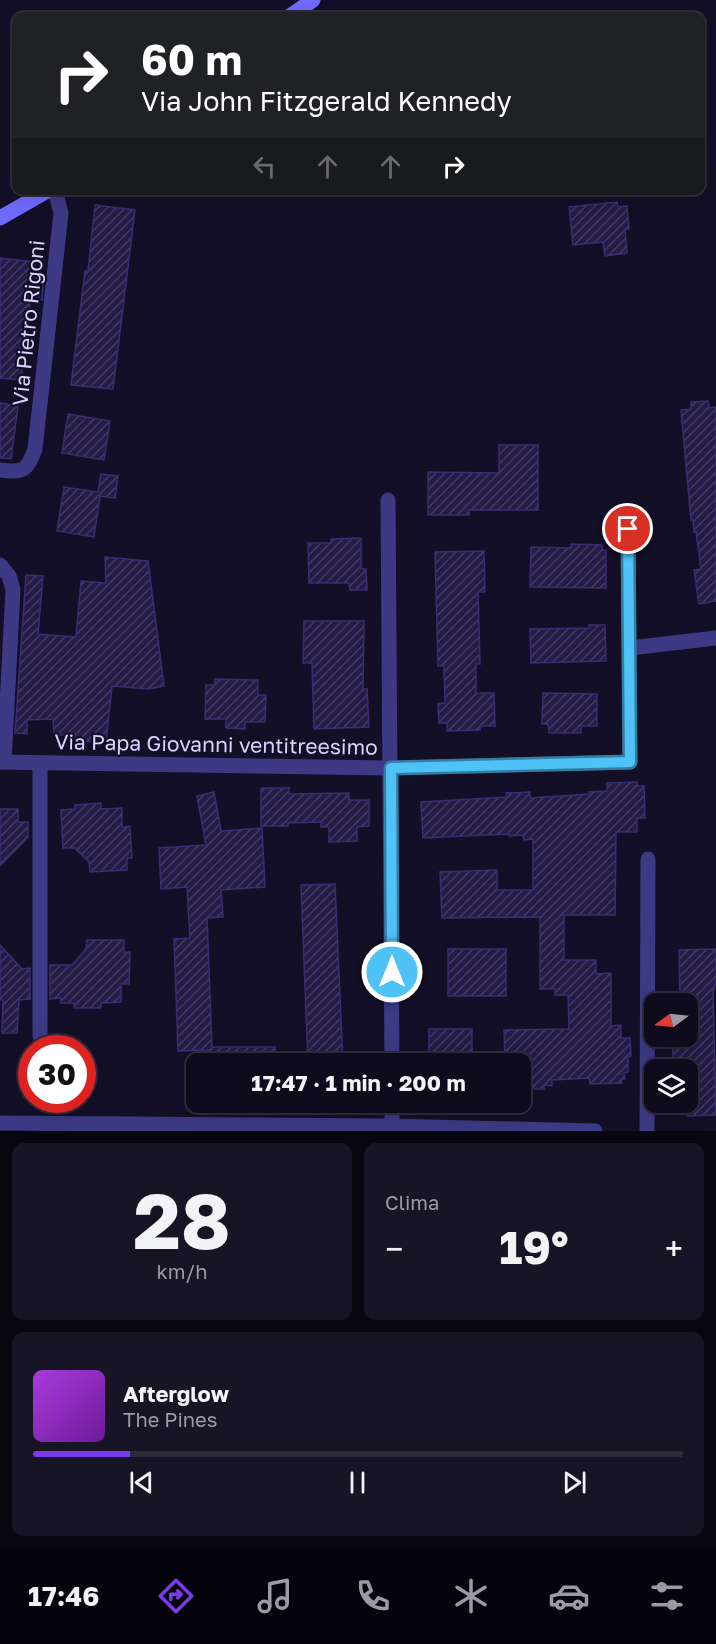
<!DOCTYPE html>
<html lang="it">
<head>
<meta charset="utf-8">
<style>
  :root { --surface:#0e0b1c; --page:#171425; --text:#f1f3f6; --muted:#9b9ba3; --line:#2e2b3b; --accent:#7c3aed }
  body { margin:0; font-family:"Golos Text",sans-serif; background:var(--page); color:var(--text); height:100vh; display:flex; flex-direction:column; font-size:22px; white-space:nowrap }
  * { box-sizing:border-box; margin:0 }
  p { font-size:20px; color:var(--muted) }
  .icon { flex:none; width:33px; height:33px; fill:none; stroke:currentColor; stroke-width:2; stroke-linecap:round; stroke-linejoin:round }
  .map { position:relative; height:1131px; overflow:hidden }
  .drawer { display:flex; flex-direction:column; gap:12px; padding:12px; background:#08060f; flex:1 }
  .drawer>* { flex:none }
  .banner { position:absolute; left:12px; top:12px; width:693px; height:183px; border-radius:12px; box-shadow:0 6px 24px #0002,0 0 0 2px var(--line); background:#202124; color:#fff; overflow:hidden }
  .needle { width:39px; rotate:255deg }
  .buttons { position:absolute; left:644px; top:993px; display:grid; gap:12px }
  .buttons a { display:grid; place-items:center; width:54px; height:54px; border-radius:12px; background:var(--surface); box-shadow:0 6px 24px #0002,0 0 0 2px var(--line); font-size:30px }
  .speed { position:absolute; left:18px; top:1035px; display:flex; gap:12px; font-size:30px; font-weight:700; text-align:center }
  .speed>* { display:grid; place-content:center; width:78px; height:78px; border-radius:50%; background:var(--surface); box-shadow:0 6px 24px #0002,0 0 0 2px var(--line); line-height:1 }
  .speed .limit { border:9px solid #d22; background:#fff; color:#111 }
  .pin { position:absolute; display:grid; place-items:center; width:51px; height:51px; color:#fff; margin:-26px; border:3px solid #fff; border-radius:50%; box-shadow:0 2px 6px #0007 }
  .me { position:absolute; width:66px; margin:-33px; rotate:0deg; stroke-linejoin:round; filter:drop-shadow(0 0 4px #0008) }
  .turn { display:flex; align-items:center; gap:21px; height:126px; padding:0 30px; font-size:27px }
  .turn .icon { width:78px; height:78px; stroke-width:2.5 }
  .turn b { display:block; font-size:42px; line-height:51px }
  .lanes { display:flex; align-items:center; height:57px; padding:0 30px; background:#0003; justify-content:center; gap:30px; direction:ltr }
  .lanes .off { opacity:.35 }
  .big { font-size:45px; font-weight:700; line-height:1.1 }
  .drawer .tile { flex:1; display:flex; flex-direction:column; justify-content:center; gap:9px; min-width:0; padding:0 21px; border-radius:12px; background:var(--page) }
  .drawer .dial { align-items:center; gap:0 }
  .dial b { font-size:78px; line-height:1 }
  .song { display:flex; align-items:center; gap:18px }
  .cover { width:72px; height:72px; border-radius:9px; background:linear-gradient(135deg,hsl(280 70% 55%),hsl(280 70% 35%)) }
  .played { height:6px; border-radius:3px; background:linear-gradient(90deg,var(--accent) 15%,var(--line) 15%) }
  .keys { display:flex; justify-content:space-around; direction:ltr }
  .heat { display:flex; justify-content:space-between; align-items:center; font-size:33px; direction:ltr }
  .drawer .tiles { flex:1; display:grid; gap:12px; grid-template-columns:1fr 1fr }
  .tile:last-child { grid-column:span 2 }
  .trip { position:absolute; left:186px; top:1053px; width:345px; height:60px; border-radius:12px; background:var(--surface); box-shadow:0 6px 24px #0002,0 0 0 2px var(--line); font-weight:700; line-height:60px; text-align:center }
  .tabs { display:flex; height:96px; justify-content:space-around; align-items:center; background:#06040b; color:var(--muted) }
  .tabs .icon { width:42px; height:42px }
  .tabs .selected { color:var(--accent) }
  .tabs b { font-size:27px; color:var(--text) }
  .map>svg:first-child { display:block }
  .building { fill:url(#building-hatch); stroke:#3b2d73; stroke-width:1.5 }
  .lines { fill:none; stroke-linecap:round; stroke-linejoin:round }
  .street { stroke:#3d3a85; stroke-width:15 }
  .secondary { stroke:#6f6bff; stroke-width:15 }
  .route-casing { stroke:#337fa1; stroke-width:15 }
  .route { stroke:#4fc3f7; stroke-width:10 }
  .labels { text-anchor:middle; dominant-baseline:central; stroke-width:4.5; stroke-linejoin:round; paint-order:stroke }
  .street-label { font-size:21px; fill:#d9d4ff; stroke:#130f26 }
</style>
</head>
<body>
<div class="map">
<svg width="716" height="1131" viewBox="0 0 716 1131">
  <defs>
    <pattern id="building-hatch" width="6" height="6" patternUnits="userSpaceOnUse" patternTransform="scale(1.5)"><rect width="6" height="6" fill="#241b47"/><path d="M-1 1l2-2M0 6l6-6M5 7l2-2" fill="none" stroke="#433b63"/></pattern>
  </defs>
  <rect width="100%" height="100%" fill="#130f26"/>
  <g class="building">
    <path d="M617,202L618,207L627,206L629,229H625L627,253L605,256L603,242L573,245L569,207Z"/>
    <path d="M95,205L135,210L113,389L71,385L85,271H88Z"/>
    <path d="M0,258L35,262L34,274L44,275L42,300L33,299V303L30,302L21,380L0,378Z"/>
    <path d="M708,401L709,408L716,407V601L699,604L694,570L701,569L696,532H694L693,520H691L681,410L691,409V402Z"/>
    <path d="M0,403L18,406L11,459L0,458Z"/>
    <path d="M68,414L110,421L104,460L62,453Z"/>
    <path d="M499,445H538V510H469V515H428V472L499,473Z"/>
    <path d="M101,474L118,476L115,498L100,496L94,537L57,531L64,487L98,492Z"/>
    <path d="M361,538V569H366L367,590H350L349,583H309L308,543H331V539Z"/>
    <path d="M571,544L602,545V550H606V588L530,587L531,547L571,548Z"/>
    <path d="M484,551L485,592H478L480,664H476V693H494L495,726H480V730L447,731V723H439L438,704L445,703L444,666H438L435,552Z"/>
    <path d="M105,557L148,561L164,686L149,689L112,686L106,743L73,740V735H54L53,719L27,720V734L15,733L26,575L43,576L38,634L76,637L81,581L106,583Z"/>
    <path d="M304,621H364L363,689H367L369,727L314,729L312,663H303Z"/>
    <path d="M589,625H605L606,661L531,663L530,629L589,628Z"/>
    <path d="M215,679L258,680V695H266L265,722H245V729L226,728V719H205L206,685H215Z"/>
    <path d="M543,693L597,694V726H581V733H549L548,724H542Z"/>
    <path d="M637,782V786H644L645,818H637V832H616L615,915H564V960H596V974L611,973V1026L621,1025V1038H630L631,1056L628,1057V1072L624,1073L625,1079H621L622,1083L590,1084L589,1078L552,1080V1086L544,1085V1089H520V1064H505L504,1030L569,1029L568,995H555V989H540V917L442,918L440,872L497,870V890H533V839L524,840L523,835L509,836V834L423,838L421,802L507,797L506,793L530,792V798L590,794L589,792L607,791V783Z"/>
    <path d="M261,788H289V794L349,793V800H369V826L357,827V841L329,842V827H321V822L288,823V826H261Z"/>
    <path d="M214,792L221,831L262,828L265,887L221,890L223,917L207,918L212,1047H275V1064H210V1050L178,1051L174,939L190,938L187,887L161,889L159,848L206,845L197,796Z"/>
    <path d="M101,803V809L122,808V827L130,826L132,858H127V870L90,872L89,862L75,848H63L61,810L75,809V805Z"/>
    <path d="M0,809H18V822H28V837L0,866Z"/>
    <path d="M335,884L343,1064H308L301,885Z"/>
    <path d="M87,940H124V952H130L129,984H121V1002L101,1003V1008H74V1003H61V998L50,999V965H72L86,949Z"/>
    <path d="M0,945L22,969L30,968V999L19,1000L17,1033H2L3,1000H0Z"/>
    <rect x="448" y="949" width="58" height="47"/>
    <path d="M716,949V981L713,992L716,1115L687,1116V1070H677V1063L673,1064V1036H687V1004H680L679,950Z"/>
    <rect x="429" y="1029" width="43" height="35"/>
  </g>
  <g class="lines">
    <g class="street">
      <path d="M0,470C23,473 27,471 35,449L61,213L55,190"/>
      <path d="M388,500L392,1064"/>
      <path d="M0,565L9,576L13,590L4,762"/>
      <path d="M630,648L716,638"/>
      <path d="M0,762L391,768L630,762L628,529"/>
      <path d="M40,763V1036"/>
      <path d="M392,1102V1126"/>
      <path d="M0,1123L392,1126L595,1131"/>
      <path d="M647,1131L648,859"/>
    </g>
    <g class="secondary">
      <path d="M290,16L313,0"/>
      <path d="M0,218L49,190"/>
    </g>
  </g>
  <g class="lines">
    <defs>
      <path id="route" d="M392,972L391,768L630,762L628,529"/>
    </defs>
    <use href="#route" class="route-casing"/>
    <use href="#route" class="route"/>
  </g>
  <g class="labels">
    <g class="street-label">
      <text transform="translate(28 323) rotate(-84)">Via Pietro Rigoni</text>
      <text transform="translate(216 744) rotate(1)">Via Papa Giovanni ventitreesimo</text>
    </g>
  </g>
</svg>
<div class="buttons">
<a><svg class="needle" viewBox="-14 -14 28 28"><path d="M0-13l5 13h-10z" fill="#e53935"/><path d="M0 13l5-13h-10z" fill="#9b9ba3"/></svg></a>
<a><svg class="icon" aria-label="layers" viewBox="0 0 24 24"><path d="M12 4l9 5-9 5-9-5zM3 14l9 5 9-5"/></svg></a>
</div>
<div class="speed"><div class="limit">30</div></div>
<div class="pin" style="left:628px;top:529px;background:#d93025"><svg class="icon" aria-label="arrive" viewBox="0 0 24 24"><path d="M6 21V4h12l-3 4 3 4H6"/></svg></div>
<svg class="me" style="left:392px;top:972px" viewBox="-20 -20 40 40"><circle r="17" fill="#4fc3f7" stroke="#fff" stroke-width="3"/><path d="M0-11L8 9 0 5-8 9z" fill="#fff"/></svg>
<div class="trip">17:47 · 1 min · 200 m</div>
<div class="banner">
<div class="turn"><svg class="icon" aria-label="right" viewBox="0 0 24 24"><path d="M7 20v-9h11M14 6l5 5-5 5"/></svg><div><b>60 m</b>Via John Fitzgerald Kennedy</div></div>
<div class="lanes"><svg class="icon off" aria-label="left" viewBox="0 0 24 24"><path d="M17 20v-9H6M10 6l-5 5 5 5"/></svg><svg class="icon off" aria-label="ahead" viewBox="0 0 24 24"><path d="M12 20V5M6 11l6-6 6 6"/></svg><svg class="icon off" aria-label="ahead" viewBox="0 0 24 24"><path d="M12 20V5M6 11l6-6 6 6"/></svg><svg class="icon" aria-label="right" viewBox="0 0 24 24"><path d="M7 20v-9h11M14 6l5 5-5 5"/></svg></div>
</div>
</div>
<section class="drawer">
<div class="tiles">
<div class="tile dial"><b>28</b><p>km/h</p></div>
<div class="tile"><p>Clima</p>
<div class="heat"><a>−</a><b class="big">19°</b><a>+</a></div>
</div>
<div class="tile">
<div class="song"><i class="cover"></i><div><b>Afterglow</b><p>The Pines</p></div></div>
<div class="played"></div>
<div class="keys"><svg class="icon" aria-label="previous" viewBox="0 0 24 24"><path d="M18 5L8 12l10 7zM5 5v14"/></svg><svg class="icon" aria-label="pause" viewBox="0 0 24 24"><path d="M8 5v14M16 5v14"/></svg><svg class="icon" aria-label="next" viewBox="0 0 24 24"><path d="M6 5l10 7-10 7zM19 5v14"/></svg></div>
</div>
</div>
</section>
<nav class="tabs">
<b>17:46</b>
<svg class="icon selected" aria-label="directions" viewBox="0 0 24 24"><path d="M12 3l9 9-9 9-9-9zM9 14v-3h6M13 9l2 2-2 2"/></svg>
<svg class="icon" aria-label="music" viewBox="0 0 24 24"><path d="M9 18V5l10-2v13"/><circle cx="6" cy="18" r="3"/><circle cx="16" cy="16" r="3"/></svg>
<svg class="icon" aria-label="phone" viewBox="0 0 24 24"><path d="M5 4h4l2 5-3 2q2 4 5 5l2-3 5 2v4C11 20 4 13 5 4z"/></svg>
<svg class="icon" aria-label="climate" viewBox="0 0 24 24"><path d="M12 3v18M4 7l16 10M4 17L20 7"/></svg>
<svg class="icon" aria-label="car" viewBox="0 0 24 24"><path d="M5 17H2v-5l4-1 3-4h7l3 4 3 1v5h-3M9 17h6M6 11h13"/><circle cx="7" cy="17" r="2"/><circle cx="17" cy="17" r="2"/></svg>
<svg class="icon" aria-label="filters" viewBox="0 0 24 24"><path d="M4 7h16M4 17h16"/><circle cx="9" cy="7" r="2"/><circle cx="15" cy="17" r="2"/></svg>
</nav>
</body>
</html>
